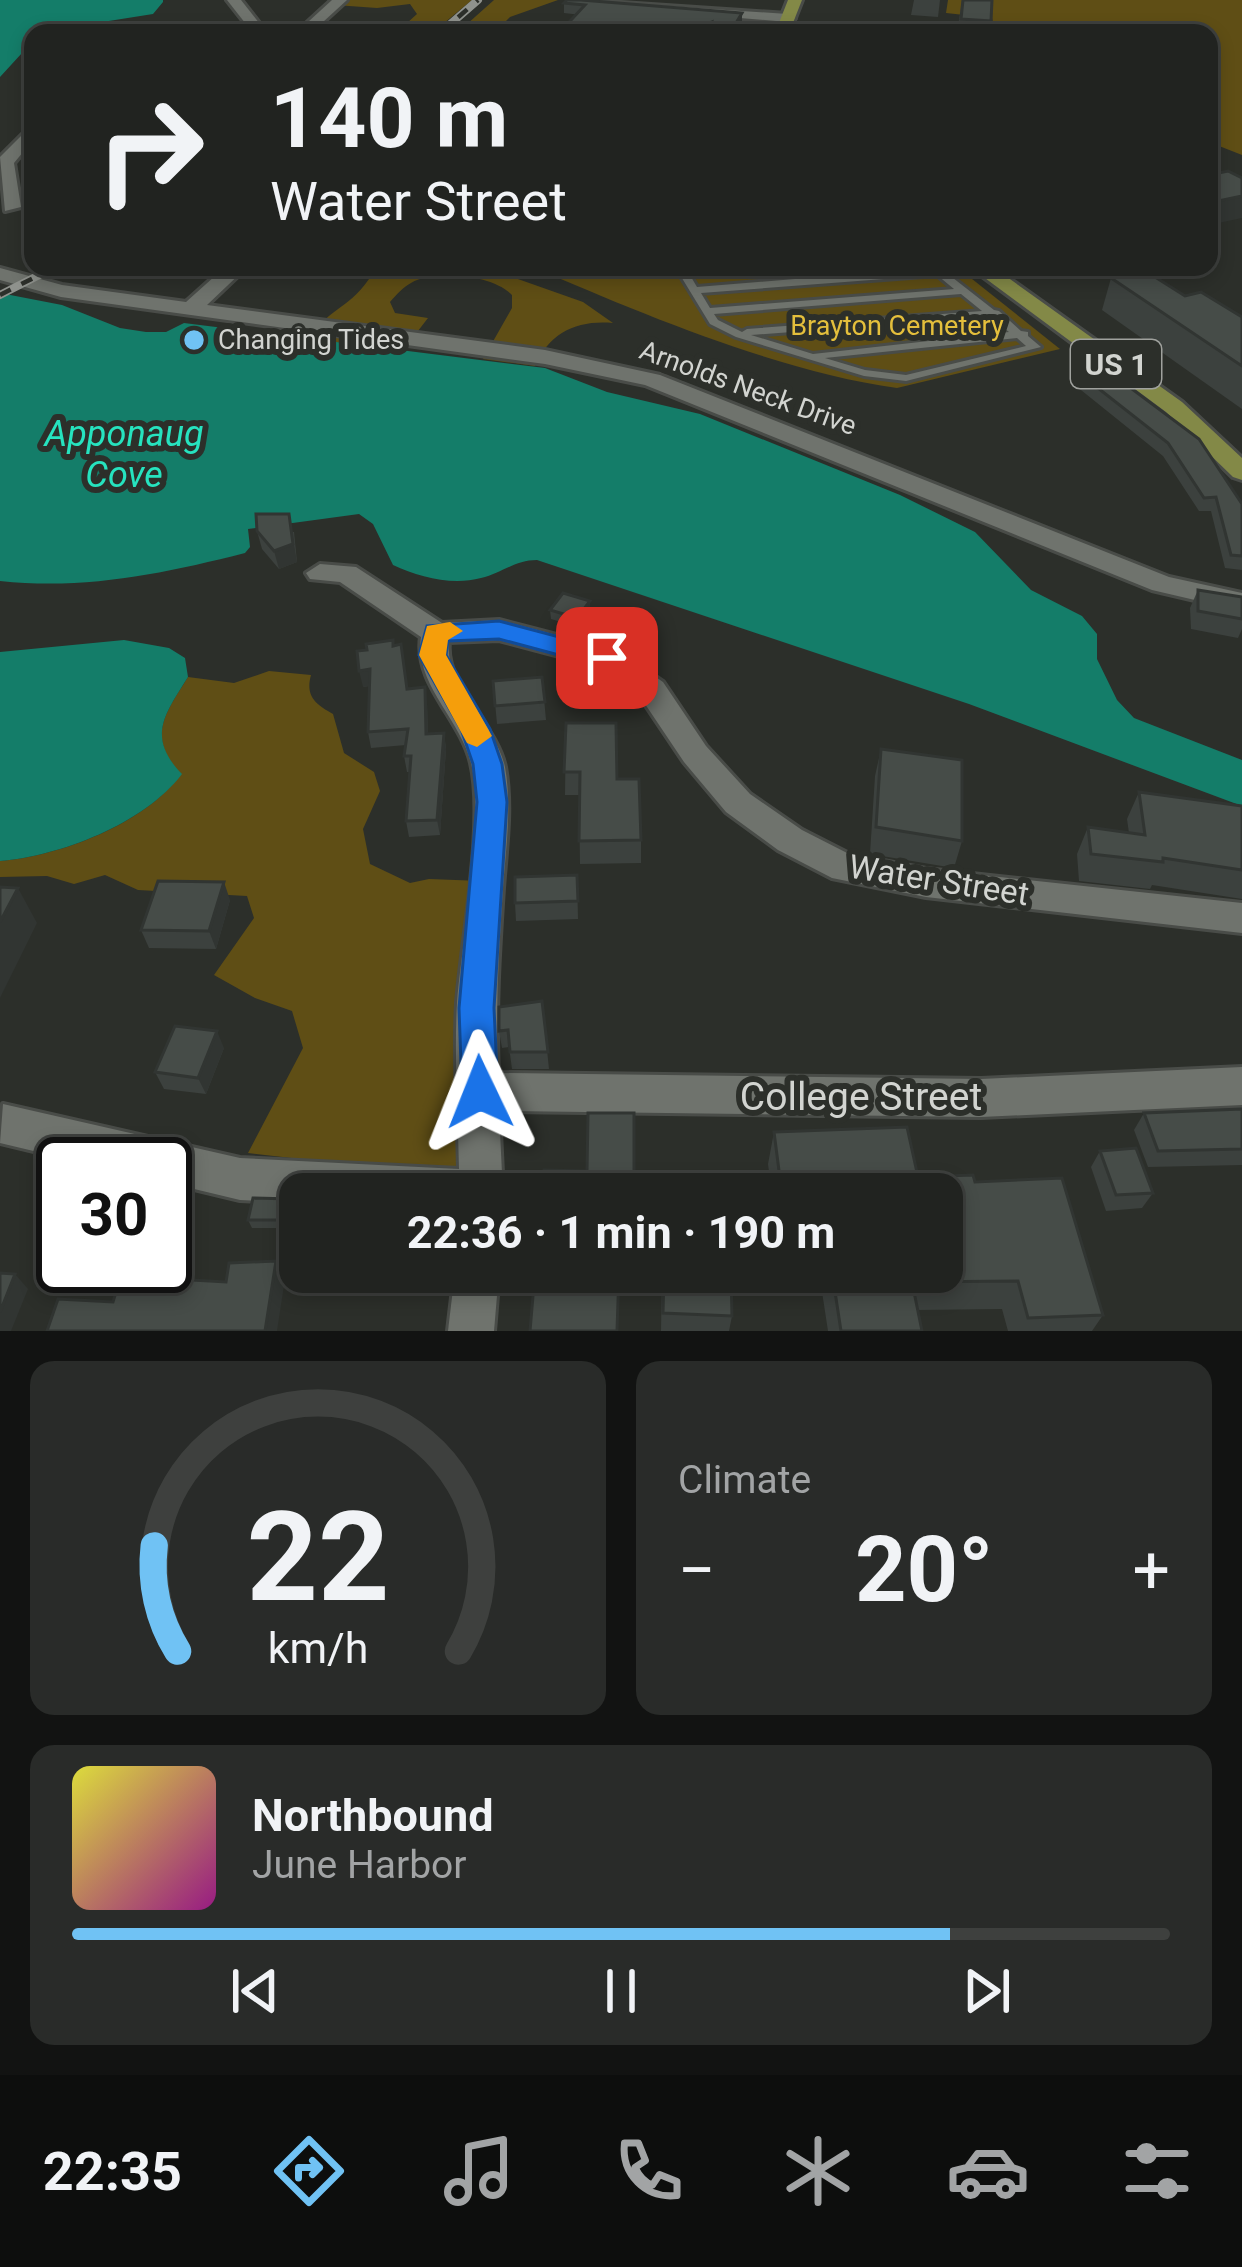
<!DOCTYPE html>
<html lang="en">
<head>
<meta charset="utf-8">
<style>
  :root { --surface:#212320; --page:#292b29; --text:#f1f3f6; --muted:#a2a4a5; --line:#3e403e; --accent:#70c2f4 }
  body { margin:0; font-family:Roboto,sans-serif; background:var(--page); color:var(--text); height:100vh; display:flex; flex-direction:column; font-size:45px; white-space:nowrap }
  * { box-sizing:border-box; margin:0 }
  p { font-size:39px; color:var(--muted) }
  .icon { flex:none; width:66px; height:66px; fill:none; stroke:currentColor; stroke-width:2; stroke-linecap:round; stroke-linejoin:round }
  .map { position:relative; height:1331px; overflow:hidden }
  .sheet { display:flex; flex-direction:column; gap:30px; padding:30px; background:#121312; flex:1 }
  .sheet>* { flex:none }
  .guide { position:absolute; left:24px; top:24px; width:1194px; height:252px; border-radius:24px; box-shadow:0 6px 18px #0003,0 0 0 3px var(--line); background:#212320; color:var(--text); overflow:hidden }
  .speed { position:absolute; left:36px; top:1137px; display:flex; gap:24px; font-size:60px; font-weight:700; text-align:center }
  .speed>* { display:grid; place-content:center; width:156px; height:156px; border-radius:50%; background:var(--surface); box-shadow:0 6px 18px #0003,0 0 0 3px var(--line); line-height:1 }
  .speed .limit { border:6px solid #111; border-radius:18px; background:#fff; color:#111 }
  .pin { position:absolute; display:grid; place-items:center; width:102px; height:102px; color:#fff; margin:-51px; border-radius:24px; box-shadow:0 6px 18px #0006 }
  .me { position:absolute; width:132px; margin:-66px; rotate:358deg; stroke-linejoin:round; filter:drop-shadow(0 0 9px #0008) }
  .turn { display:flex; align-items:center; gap:42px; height:252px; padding:0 48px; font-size:54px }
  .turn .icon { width:156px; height:156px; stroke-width:2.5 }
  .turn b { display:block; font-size:84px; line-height:102px }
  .big { font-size:90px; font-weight:700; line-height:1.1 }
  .sheet .widget { flex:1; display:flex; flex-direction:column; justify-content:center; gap:18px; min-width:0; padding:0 42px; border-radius:24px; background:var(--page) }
  .sheet .dial { align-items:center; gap:0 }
  .dial svg { height:312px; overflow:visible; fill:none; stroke:var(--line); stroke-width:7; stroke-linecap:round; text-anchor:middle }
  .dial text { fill:var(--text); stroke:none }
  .song { display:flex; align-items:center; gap:36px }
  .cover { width:144px; height:144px; border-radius:18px; background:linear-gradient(135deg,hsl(60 70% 55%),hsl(310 70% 35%)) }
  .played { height:12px; border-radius:6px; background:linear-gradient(90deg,var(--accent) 80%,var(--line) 80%) }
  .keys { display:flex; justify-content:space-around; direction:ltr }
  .heat { display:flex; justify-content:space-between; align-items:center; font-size:66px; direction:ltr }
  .sheet .tiles { flex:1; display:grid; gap:30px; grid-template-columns:1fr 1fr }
  .widget:last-child { grid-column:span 2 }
  .trip { position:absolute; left:279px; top:1173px; width:684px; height:120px; border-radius:24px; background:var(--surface); box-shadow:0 6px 18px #0003,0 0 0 3px var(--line); font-weight:700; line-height:120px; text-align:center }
  .tab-bar { display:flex; height:192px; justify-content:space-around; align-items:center; background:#0d0e0d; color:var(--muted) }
  .tab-bar .icon { width:84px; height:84px }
  .tab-bar .on { color:var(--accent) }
  .tab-bar b { font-size:54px; color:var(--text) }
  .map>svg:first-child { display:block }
  .green { fill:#5f4e15 }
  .water { fill:#147d69 }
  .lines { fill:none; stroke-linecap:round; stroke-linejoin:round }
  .lane-casing { stroke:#494c48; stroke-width:6 }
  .street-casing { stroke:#494c48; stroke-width:6 }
  .primary-casing { stroke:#494c48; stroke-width:6 }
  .lane { fill:#6f736d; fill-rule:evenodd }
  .street { fill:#6f736d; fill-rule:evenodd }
  .primary { fill:#838947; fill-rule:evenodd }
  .rail-casing { stroke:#8f928d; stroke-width:8 }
  .rail { stroke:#2c2f2a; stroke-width:4.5; stroke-dasharray:12; stroke-linecap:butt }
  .wall { fill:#3c413e }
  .shaded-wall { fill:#313532 }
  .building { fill:#464c48; stroke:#313532; stroke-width:3 }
  .route { fill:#1a73e8; stroke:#114b97; stroke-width:3 }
  .slow { fill:#f59e0b }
  .poi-dot { fill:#70c2f4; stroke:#2c2f2a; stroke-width:4.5 }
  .labels { text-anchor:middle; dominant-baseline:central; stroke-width:12; stroke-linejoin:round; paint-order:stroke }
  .far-park-label { font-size:27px; fill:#e4bf3c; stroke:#2c2f2a }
  .far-poi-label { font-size:27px; fill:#d2d4d0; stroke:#2c2f2a; text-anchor:start }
  .far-street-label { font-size:27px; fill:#d2d4d0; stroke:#2c2f2a }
  .shield { fill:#2c2f2a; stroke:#a0a29e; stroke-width:3 }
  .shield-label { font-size:30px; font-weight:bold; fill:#d2d4d0 }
  .street-label { font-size:33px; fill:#d2d4d0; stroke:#2c2f2a }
  .water-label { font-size:36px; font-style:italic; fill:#26e3bf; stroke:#2c2f2a }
  .near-street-label { font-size:39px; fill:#d2d4d0; stroke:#2c2f2a }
</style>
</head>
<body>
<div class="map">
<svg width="1242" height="1331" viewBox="0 0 1242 1331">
  <rect width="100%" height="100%" fill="#2c2f2a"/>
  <g class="green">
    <path d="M339,0H472L432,33H396L417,14L410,4L377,8L335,5Z"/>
    <path d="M494,0H558L510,17L494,33H457Z"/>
    <path d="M948,0H1242V155L1209,142V33H995L992,18L946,13Z"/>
    <path d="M356,267H484L583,302L613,323C577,320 550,332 535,366L483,359L512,308V295C493,275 435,269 411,283C403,287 396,295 390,302L395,313L428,318L404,349L309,340C328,307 346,312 369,279Z"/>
    <path d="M533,267H957L1060,349L897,388C780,372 642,314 533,267Z"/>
    <path d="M269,671L311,675C305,697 316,704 333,714L344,753L374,772L380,791L363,829L370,864L410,883L429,879L482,881L475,1179L248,1153L303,1048L292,1011L255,998L214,975L254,918L247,896L138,890L105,875L74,884L47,876L0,877V861C60,856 145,824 181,774C146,737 165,714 188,677L234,683Z"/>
  </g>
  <g class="water">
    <path d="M0,0H163V2L153,14L33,33V41L0,77Z"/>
    <path d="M0,293L62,305L120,328L146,332H166L184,323L545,368L607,392L700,414L900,495L975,532L1031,590L1082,616L1097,634V659L1117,700L1134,718L1242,760V806L969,704L537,560C515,560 502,573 481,578C452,586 419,577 393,565L373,524L359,514L248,529L250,547L245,553C162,574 86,590 0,581Z"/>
    <path d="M124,640L169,648L185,658L188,677C165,714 146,737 182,774C144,824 60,856 0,861V652Z"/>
  </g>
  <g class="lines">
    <defs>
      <path id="lane" d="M617,267H709L704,270H687L697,287L939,267L994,310L999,311L1021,331L1028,332V336L1041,347L906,381L864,376L736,337L710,324L677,270H622ZM937,275L954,289L710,308L701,293ZM961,294L982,311L747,329L742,332L718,320L714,314ZM990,317L1009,332L813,354L751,335ZM1017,338L1026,346L906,375L865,370L825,358Z"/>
      <g id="street">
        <path d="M227,0H241L267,33H253Z"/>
        <path d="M332,0H347L311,33H296Z"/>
        <path d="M576,0L788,14L795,18L788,22L582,5Z"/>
        <path d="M33,124V140L14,163L21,207L5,211L0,157Z"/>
        <path d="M225,267H247L207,305L545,350L660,375L1169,577L1242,593V611L1152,590L645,385L545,364L61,297L0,280V268L62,285L186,302Z"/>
        <path d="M320,564L356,567L442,623L499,620L618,651L663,682L706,746L750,794L802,830L851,855L926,869L1242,903V933L926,897L832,878L778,850L726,812L684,762L641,698L597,666L499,640L449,642C444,686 496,724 505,767C512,806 506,848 503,888C499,950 495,1011 498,1073L981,1079L1242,1067V1105L981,1117L499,1111L503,1194H300V1203L240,1200L165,1182V1164H88L0,1143L3,1104L240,1158L459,1169C458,1114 454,1058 457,1003C462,939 485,820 471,763C460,718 414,684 421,637L340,582L310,579L306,573Z"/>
        <path d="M455,1272H499L494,1331H448Z"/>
      </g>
      <g id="primary">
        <path d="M788,0H802L789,33H775Z"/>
        <path d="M970,267H993L1182,402L1242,458V480L1233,477L1166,412Z"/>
      </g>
    </defs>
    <use href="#lane" class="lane-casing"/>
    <use href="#street" class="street-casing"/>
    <use href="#primary" class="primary-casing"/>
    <use href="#lane" class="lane"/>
    <use href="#street" class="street"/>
    <use href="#primary" class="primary"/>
    <defs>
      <g id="rail">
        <path d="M440,33L478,0"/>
        <path d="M0,295L55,267"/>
      </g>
    </defs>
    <use href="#rail" class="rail-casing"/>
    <use href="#rail" class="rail"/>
  </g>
  <g class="wall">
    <path d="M914,0H940L938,17L911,15Z"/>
    <path d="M962,0H992L989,33H957Z"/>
    <path d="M564,3L742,23L735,33H711V31L564,13Z"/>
    <path d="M1111,278L1185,296L1242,317V409L1102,310Z"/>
    <path d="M1104,368L1242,504V570L1225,568L1211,511H1199L1163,456L1076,386L1080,374Z"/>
    <path d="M257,531L294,532L297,562L279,569L262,549Z"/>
    <path d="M1198,590L1242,597V629L1238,638L1191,629L1190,608Z"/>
    <path d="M550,610H590L578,627L551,619Z"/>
    <path d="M393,646L408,689L427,703L428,734L444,733L446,749L440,835L409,837L406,821L409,772H407L404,756L406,745L371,748L368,732L369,686L363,687Z"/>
    <path d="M542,677L546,720L497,724L493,681Z"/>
    <path d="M566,723L617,779L641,840V863L580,864L579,795H565Z"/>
    <path d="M881,749L962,841L954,868L870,854L875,776Z"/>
    <path d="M1139,792L1242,806V899L1152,885L1150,889L1079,881L1077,854L1088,827L1129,833L1127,819Z"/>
    <path d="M577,875L578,919L516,921L515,903Z"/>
    <path d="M230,900L216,949L149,948L141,930Z"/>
    <path d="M542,1001L549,1069H512L509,1047L502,1048L499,1031Z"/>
    <path d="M224,1048L206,1094L164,1089L155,1072Z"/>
    <path d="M1242,1109V1165L1148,1167L1134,1130L1144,1113Z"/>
    <path d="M774,1132L918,1177L975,1182L1103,1315L1092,1331H1008L1002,1309L918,1310L922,1331H828L819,1272H942V1194H772L768,1164Z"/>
    <path d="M1100,1151L1153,1193L1142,1208L1106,1211L1091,1167Z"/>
    <path d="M295,1207L291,1228H252L248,1220Z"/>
    <path d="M662,1272H731L732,1316L729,1331H661Z"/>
  </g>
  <g class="shaded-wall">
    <path d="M742,13V23L735,33H730Z"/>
    <path d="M712,22V31L707,33H687Z"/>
    <path d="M1242,196V218L1209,225V203Z"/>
    <path d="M289,514L297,562L279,569L274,551Z"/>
    <path d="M590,601V610L578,627L577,618Z"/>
    <path d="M370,669L373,685L363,687L359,671Z"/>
    <path d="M425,687L427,703L428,750L426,734Z"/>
    <path d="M444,733L446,749L440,835L437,820Z"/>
    <path d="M224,882L230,900L216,949L209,931Z"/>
    <path d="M18,888L37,923L0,998V922Z"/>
    <path d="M217,1031L224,1048L206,1094L198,1078Z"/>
    <path d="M291,1199L295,1207L291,1228L288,1220Z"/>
    <path d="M276,1261L285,1279L277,1331H265Z"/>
    <path d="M15,1274L28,1289L11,1331H0V1312Z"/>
  </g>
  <g class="building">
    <path d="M567,0H581L742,13L730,33H711L712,22L687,33H559L585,5L564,3Z"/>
    <path d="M963,0H992L991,21L961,19Z"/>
    <path d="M1228,171L1242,178V196L1209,203V175Z"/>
    <path d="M1144,270L1185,296L1201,292L1242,317V366L1111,278Z"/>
    <path d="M1104,368L1199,439L1242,504V556L1231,555L1216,497L1204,498L1168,443L1080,374Z"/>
    <path d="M256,514H289L293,544L274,551L257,531Z"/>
    <path d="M1198,590L1242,597V619L1198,611Z"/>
    <path d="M563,593L590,601L577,618L550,610Z"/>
    <path d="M393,640V646L401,644L407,689L425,687L426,734L444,733L437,820L406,821L411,756H404L408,729L368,732L370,669L359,671L357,651L367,650L366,644Z"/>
    <path d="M542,677L545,702L495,706L493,681Z"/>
    <path d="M566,723H616L617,779H639L641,840L579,841L580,772H564Z"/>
    <path d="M881,749L962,760V841L876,827Z"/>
    <path d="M1139,792L1242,806V870L1163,858V862L1091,854L1088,827L1145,835Z"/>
    <path d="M577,875L578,901L515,903V877Z"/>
    <path d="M158,881L224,882L209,931L141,930Z"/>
    <path d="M0,887L18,888L0,922Z"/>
    <path d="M542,1001L548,1052H510L508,1030L499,1031V1007Z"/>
    <path d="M175,1026L217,1031L198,1078L155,1072Z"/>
    <path d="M1242,1109V1149L1158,1151L1144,1113Z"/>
    <path d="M588,1113H634V1180L729,1184V1194H542L544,1170L587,1171Z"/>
    <path d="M907,1127L918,1177L973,1175L975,1182L1062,1178L1103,1315L1028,1318L1018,1281L912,1282L922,1331H841L832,1272H942V1194H782L774,1132Z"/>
    <path d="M1136,1148L1153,1193L1116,1195L1100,1151Z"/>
    <path d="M253,1198L291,1199L288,1220H248Z"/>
    <path d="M276,1261L265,1331H47L58,1299L113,1302L121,1276L226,1282L229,1263Z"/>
    <path d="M535,1272H619L617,1331H530Z"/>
    <path d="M664,1272H731L732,1316L663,1313Z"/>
    <path d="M0,1273L15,1274L0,1312Z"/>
  </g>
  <path class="route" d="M499,621L616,652L620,658L607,668L499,639L448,641L446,655L490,729L502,764L507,802L494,1008L498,1092L493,1104L480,1109L467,1104L462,1092L459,1008L477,802L473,764L461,729L419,655L427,626Z"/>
  <path class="slow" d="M450,622L463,631L448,640L446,655L492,736L477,747L467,743L419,655L427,626Z"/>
  <circle class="poi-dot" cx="194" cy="340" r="12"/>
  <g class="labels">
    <g class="far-park-label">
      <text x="897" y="326">Brayton Cemetery</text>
    </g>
    <g class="far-poi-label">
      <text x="218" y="340">Changing Tides</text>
    </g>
    <g class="far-street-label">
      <text transform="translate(748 388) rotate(20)">Arnolds Neck Drive</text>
    </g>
    <rect class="shield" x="1071" y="340" width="90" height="48" rx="9"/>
    <g class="shield-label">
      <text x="1116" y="364">US 1</text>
    </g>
    <g class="street-label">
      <text transform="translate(939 880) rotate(9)">Water Street</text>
    </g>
    <g class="water-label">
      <text x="124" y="434">Apponaug<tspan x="124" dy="41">Cove</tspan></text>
    </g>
    <g class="near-street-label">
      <text x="861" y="1097">College Street</text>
    </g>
  </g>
</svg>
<div class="speed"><div class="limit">30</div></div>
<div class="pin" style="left:607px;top:658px;background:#d93025"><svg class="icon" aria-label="arrive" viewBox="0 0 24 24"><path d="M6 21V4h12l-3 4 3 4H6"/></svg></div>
<svg class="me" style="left:480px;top:1092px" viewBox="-20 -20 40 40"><path d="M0-17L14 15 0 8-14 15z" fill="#1a73e8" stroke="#fff" stroke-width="4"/></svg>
<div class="trip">22:36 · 1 min · 190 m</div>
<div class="guide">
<div class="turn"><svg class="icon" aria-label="right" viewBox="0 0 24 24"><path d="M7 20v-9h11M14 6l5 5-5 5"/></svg><div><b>140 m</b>Water Street</div></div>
</div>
</div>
<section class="sheet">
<div class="tiles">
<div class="widget dial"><svg viewBox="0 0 100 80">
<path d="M14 69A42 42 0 1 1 86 69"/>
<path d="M14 69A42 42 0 0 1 8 42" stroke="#70c2f4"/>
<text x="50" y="56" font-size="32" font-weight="700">22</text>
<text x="50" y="72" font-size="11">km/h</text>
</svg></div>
<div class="widget"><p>Climate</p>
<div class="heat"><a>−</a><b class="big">20°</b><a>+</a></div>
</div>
<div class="widget">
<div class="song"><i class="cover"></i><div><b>Northbound</b><p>June Harbor</p></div></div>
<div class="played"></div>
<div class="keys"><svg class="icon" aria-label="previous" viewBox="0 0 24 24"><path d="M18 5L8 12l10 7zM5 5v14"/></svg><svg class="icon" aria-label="pause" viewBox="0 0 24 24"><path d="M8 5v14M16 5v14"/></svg><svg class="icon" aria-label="next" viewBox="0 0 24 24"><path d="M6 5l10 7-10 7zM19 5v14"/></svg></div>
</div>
</div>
</section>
<nav class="tab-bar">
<b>22:35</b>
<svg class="icon on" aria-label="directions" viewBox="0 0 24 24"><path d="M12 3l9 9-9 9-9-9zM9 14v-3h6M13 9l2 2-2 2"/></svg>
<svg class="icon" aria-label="music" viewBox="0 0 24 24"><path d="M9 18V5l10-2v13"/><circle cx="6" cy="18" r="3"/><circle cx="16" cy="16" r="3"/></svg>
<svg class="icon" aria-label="phone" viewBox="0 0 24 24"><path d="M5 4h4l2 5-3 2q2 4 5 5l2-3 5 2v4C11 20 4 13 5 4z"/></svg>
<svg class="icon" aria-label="climate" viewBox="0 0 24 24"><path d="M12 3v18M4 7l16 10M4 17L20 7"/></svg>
<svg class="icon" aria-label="car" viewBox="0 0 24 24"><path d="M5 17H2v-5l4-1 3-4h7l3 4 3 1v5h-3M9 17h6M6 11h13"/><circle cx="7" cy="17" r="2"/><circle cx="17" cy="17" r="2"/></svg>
<svg class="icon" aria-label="filters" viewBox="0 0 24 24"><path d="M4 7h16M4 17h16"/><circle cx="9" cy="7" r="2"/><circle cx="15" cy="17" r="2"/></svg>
</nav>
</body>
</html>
